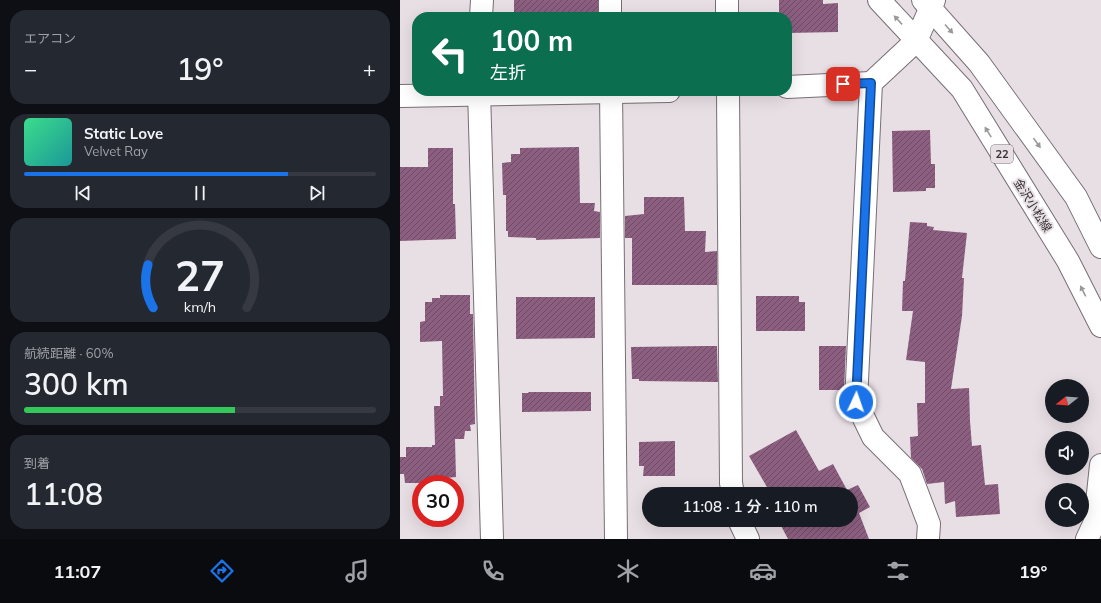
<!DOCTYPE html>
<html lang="ja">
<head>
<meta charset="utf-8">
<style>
  :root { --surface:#171b24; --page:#242831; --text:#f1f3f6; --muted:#9ea1a6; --line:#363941; --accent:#1a73e8 }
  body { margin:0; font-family:Mulish,"Noto Sans JP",sans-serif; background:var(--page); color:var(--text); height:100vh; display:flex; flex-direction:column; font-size:15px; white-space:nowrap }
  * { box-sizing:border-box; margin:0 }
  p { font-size:13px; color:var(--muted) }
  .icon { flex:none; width:22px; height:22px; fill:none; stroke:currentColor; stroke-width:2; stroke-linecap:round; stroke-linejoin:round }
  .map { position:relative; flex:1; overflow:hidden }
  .side { display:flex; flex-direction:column; gap:10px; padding:10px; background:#0d0f14; width:400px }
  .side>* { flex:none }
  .guide { position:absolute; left:12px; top:12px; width:380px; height:84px; border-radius:16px; box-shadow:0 4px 16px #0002; background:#0b6e4f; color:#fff; overflow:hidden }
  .needle { width:26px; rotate:253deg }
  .buttons { position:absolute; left:645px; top:379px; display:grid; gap:8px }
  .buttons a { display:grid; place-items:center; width:44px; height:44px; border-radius:50%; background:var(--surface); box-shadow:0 4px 16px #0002; font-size:20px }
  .speed { position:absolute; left:12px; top:475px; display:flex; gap:8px; font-size:20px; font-weight:700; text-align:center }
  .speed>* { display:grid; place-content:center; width:52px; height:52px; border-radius:50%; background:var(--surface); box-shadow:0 4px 16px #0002; line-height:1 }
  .speed .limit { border:6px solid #d22; background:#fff; color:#111 }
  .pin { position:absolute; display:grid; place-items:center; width:34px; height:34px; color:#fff; margin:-17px; border-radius:8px; box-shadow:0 2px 6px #0006 }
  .me { position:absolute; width:44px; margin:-22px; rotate:3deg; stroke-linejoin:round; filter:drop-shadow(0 0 3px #0008) }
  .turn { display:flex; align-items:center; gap:14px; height:84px; padding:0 12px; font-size:18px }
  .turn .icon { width:52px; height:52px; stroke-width:2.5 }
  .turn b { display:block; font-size:28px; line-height:34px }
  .big { font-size:30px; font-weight:600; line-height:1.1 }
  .side .widget { flex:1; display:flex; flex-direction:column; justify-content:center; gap:6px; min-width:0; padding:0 14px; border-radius:16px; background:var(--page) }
  .side .dial { align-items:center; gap:0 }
  .dial svg { height:104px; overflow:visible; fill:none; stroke:var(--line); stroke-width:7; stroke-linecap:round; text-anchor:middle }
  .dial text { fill:var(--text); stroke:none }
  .song { display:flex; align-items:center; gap:12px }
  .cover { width:48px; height:48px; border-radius:6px; background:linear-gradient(135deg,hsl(150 70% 55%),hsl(180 70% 35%)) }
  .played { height:4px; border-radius:2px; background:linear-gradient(90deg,var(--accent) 75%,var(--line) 75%) }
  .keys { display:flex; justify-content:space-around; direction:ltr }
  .heat { display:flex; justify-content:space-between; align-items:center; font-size:22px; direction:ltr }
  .charge { height:6px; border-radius:3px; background:linear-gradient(90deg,#34c759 60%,var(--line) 0) }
  .trip { position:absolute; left:242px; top:487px; width:216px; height:40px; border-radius:20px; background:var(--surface); box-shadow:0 4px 16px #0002; font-weight:600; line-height:40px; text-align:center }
  .dock { display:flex; height:64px; justify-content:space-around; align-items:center; background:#090b0e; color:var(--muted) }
  .dock .icon { width:28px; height:28px }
  .dock .on { color:var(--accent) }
  .dock b { font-size:18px; color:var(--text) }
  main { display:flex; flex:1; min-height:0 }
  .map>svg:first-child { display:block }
  .building { fill:url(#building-hatch) }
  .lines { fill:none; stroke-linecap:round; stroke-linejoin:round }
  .street-casing { stroke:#776f75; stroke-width:24 }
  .primary-casing { stroke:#776f75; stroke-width:24 }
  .street { stroke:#fff; stroke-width:22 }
  .primary { stroke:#fff; stroke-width:22 }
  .oneway { fill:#9a9899 }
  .route-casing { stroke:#114b97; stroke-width:10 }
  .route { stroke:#1a73e8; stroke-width:7 }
  .labels { text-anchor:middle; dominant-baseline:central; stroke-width:4; stroke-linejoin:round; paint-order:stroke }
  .shield { fill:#e8dfe5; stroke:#6a6468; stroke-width:1 }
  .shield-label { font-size:11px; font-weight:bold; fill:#343033 }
  .street-label { font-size:12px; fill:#343033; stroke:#e8dfe5 }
</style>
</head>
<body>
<main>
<section class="side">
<div class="widget"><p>エアコン</p>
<div class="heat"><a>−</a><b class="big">19°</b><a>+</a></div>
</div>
<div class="widget">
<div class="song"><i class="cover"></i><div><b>Static Love</b><p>Velvet Ray</p></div></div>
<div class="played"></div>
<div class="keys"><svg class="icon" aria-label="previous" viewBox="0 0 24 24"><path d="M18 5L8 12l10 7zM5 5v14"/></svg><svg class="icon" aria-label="pause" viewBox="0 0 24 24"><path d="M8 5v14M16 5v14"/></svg><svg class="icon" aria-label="next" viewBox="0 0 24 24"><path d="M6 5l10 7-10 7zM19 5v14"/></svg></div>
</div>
<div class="widget dial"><svg viewBox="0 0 100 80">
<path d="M14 69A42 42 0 1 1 86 69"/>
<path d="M14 69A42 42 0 0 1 10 36" stroke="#1a73e8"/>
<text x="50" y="56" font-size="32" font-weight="700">27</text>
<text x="50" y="72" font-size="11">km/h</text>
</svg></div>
<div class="widget"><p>航続距離 · 60%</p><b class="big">300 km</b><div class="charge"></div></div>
<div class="widget"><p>到着</p><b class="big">11:08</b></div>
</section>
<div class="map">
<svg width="701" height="539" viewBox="0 0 701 539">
  <defs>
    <pattern id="building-hatch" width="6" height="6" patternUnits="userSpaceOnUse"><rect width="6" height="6" fill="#8c5f80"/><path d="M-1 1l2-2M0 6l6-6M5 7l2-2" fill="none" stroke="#6d4b64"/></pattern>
  </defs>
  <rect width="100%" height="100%" fill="#e8dfe5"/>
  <g class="building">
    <path d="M114,0H198V17H167V16L114,17Z"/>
    <path d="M379,0H423V4L438,3V32L387,33V17H379Z"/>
    <path d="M530,130L531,164H535V188H526V191L493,192L492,131Z"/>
    <path d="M179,147L180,203H195L194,211L200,212V238L136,240V238L108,237V231H106V195H103L102,163L111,162V154H120V148Z"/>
    <path d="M28,148H53V204H55L56,239L0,241V167H28Z"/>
    <path d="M244,197H284L285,231H306L305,252L317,251V285H232V238H225V216L244,214Z"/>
    <path d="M510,222L527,223V226L534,227L533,230L567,233L562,278H564L562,316L551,389L569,388L570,421L572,446L581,445L585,485L598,484L600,514L556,517L555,501L545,504L544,482L527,484L522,469L511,458L510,437L518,436L517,403H525V362L506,360L513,311H502L503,281H505Z"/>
    <path d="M40,295H70V314H73L75,424L70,425L71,431H65L64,439H55L56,477L45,478V483H5L4,474H0V457H6V447H32V445H35L34,406H40V396H43L42,341L20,342V322L25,321V302H32V298H40Z"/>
    <path d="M356,296H399V302H405V331H356Z"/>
    <path d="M116,297H195V338L116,339Z"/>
    <path d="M305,346H317L318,382L239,381V379H232L231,347Z"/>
    <path d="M419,346H446L444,390H419Z"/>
    <path d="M129,392H191V411L122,412V393H128Z"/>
    <path d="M396,430L419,471L433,464L447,490L458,485L470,507L459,513L469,539H388L378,520H451V494H371L349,456Z"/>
    <path d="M275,441V476H243L244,466H239V442Z"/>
  </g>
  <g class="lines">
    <defs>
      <g id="street">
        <path d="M210,0V17"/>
        <path d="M327,0V17"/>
        <path d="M81,17L82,0"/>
        <path d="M387,87L471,83"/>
        <path d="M79,91L92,539"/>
        <path d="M211,91L216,539"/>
        <path d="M328,91L331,483L333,494"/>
        <path d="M0,96L269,91"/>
        <path d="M339,520L348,539"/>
        <path d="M528,539L529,524L510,474L473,437L456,402L471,83L516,41L534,0"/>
        <path d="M687,539L695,522L701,465"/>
      </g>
      <g id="primary">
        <path d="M479,0L562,89L668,261L701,326"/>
        <path d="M523,0L579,63L676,197L701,247"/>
      </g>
    </defs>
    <use href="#street" class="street-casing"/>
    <use href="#primary" class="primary-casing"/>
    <use href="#street" class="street"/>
    <use href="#primary" class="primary"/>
  </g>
  <defs><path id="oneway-solid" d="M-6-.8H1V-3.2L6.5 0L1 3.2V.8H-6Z"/></defs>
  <g class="oneway">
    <use href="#oneway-solid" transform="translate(498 20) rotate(-133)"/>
    <use href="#oneway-solid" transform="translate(549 29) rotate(48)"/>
    <use href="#oneway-solid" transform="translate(588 132) rotate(-122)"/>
    <use href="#oneway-solid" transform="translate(637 143) rotate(54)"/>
    <use href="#oneway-solid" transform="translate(683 291) rotate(-117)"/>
  </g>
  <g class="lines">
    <defs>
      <path id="route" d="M443,84L471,83L456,402"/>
    </defs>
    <use href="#route" class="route-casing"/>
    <use href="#route" class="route"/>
  </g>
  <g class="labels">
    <rect class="shield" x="591" y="145" width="22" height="18" rx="3"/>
    <g class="shield-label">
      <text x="602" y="154">22</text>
    </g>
    <g class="street-label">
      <text transform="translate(633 205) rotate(58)">金沢小松線</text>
    </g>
  </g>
</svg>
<div class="buttons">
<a><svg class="needle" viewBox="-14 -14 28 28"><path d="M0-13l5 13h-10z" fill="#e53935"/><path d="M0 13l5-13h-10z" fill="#9ea1a6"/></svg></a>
<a><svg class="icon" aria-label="sound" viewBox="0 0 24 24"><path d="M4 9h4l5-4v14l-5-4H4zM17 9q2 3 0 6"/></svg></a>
<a><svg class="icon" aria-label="search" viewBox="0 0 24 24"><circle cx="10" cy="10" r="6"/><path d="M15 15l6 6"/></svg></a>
</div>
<div class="speed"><div class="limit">30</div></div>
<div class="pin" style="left:443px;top:84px;background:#d93025"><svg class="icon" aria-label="arrive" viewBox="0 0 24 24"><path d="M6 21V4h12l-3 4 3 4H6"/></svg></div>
<svg class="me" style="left:456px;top:402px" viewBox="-20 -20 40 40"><circle r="17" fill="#1a73e8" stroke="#fff" stroke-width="3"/><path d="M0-11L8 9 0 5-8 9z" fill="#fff"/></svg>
<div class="trip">11:08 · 1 分 · 110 m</div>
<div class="guide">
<div class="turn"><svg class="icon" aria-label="left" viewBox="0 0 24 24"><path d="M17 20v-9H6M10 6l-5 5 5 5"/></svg><div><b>100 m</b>左折</div></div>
</div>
</div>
</main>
<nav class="dock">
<b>11:07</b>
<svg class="icon on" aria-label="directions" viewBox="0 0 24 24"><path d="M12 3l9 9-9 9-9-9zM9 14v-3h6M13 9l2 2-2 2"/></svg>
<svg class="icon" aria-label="music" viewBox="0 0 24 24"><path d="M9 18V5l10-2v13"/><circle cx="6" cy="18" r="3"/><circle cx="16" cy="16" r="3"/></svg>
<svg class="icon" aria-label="phone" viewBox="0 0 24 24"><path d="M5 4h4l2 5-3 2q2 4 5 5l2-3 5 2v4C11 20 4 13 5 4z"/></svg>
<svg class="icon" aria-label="climate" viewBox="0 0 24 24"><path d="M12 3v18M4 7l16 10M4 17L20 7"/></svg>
<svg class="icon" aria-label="car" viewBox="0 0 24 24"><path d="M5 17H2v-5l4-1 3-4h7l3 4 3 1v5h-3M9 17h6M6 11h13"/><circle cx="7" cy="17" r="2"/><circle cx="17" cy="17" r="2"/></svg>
<svg class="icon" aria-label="filters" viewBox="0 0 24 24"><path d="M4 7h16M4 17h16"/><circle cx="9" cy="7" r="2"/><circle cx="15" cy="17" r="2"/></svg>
<b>19°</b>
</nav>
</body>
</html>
